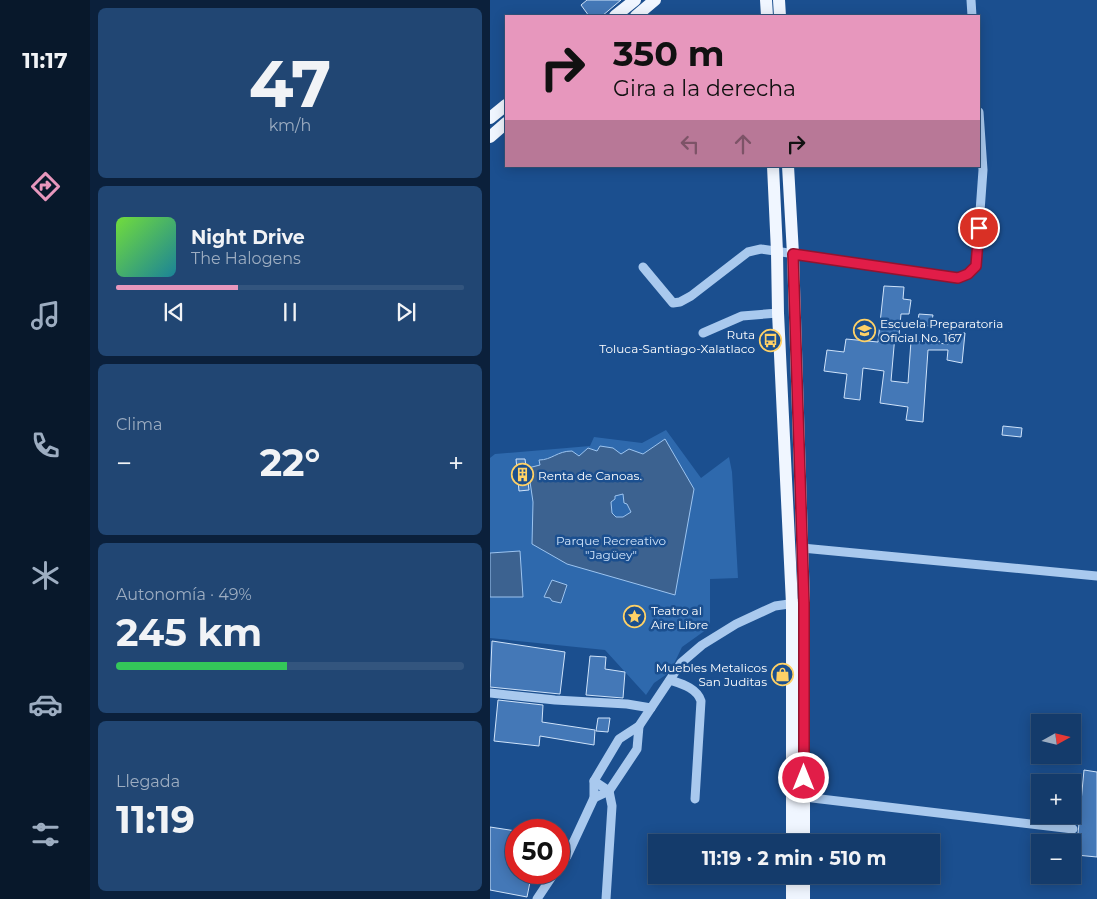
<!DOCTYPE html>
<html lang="es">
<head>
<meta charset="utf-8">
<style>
  :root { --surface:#143b6b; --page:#214673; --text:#f1f3f6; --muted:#9dadc1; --line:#33557e; --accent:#e797bd }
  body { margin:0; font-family:Montserrat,sans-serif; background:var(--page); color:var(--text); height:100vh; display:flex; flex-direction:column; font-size:19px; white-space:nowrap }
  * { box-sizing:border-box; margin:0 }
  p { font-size:16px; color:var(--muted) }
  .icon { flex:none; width:28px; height:28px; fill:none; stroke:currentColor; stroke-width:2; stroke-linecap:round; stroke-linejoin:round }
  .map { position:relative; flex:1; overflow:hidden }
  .details { display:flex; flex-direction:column; gap:8px; padding:8px; background:#0b203b; width:400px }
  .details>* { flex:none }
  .hud { position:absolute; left:15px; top:15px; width:475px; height:152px; border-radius:0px; box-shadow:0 2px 12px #0003,0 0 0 1px var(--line); background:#e797bd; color:#111; overflow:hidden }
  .needle { width:32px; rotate:82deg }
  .fabs { position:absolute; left:541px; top:714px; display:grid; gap:10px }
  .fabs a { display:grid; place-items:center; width:50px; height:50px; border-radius:0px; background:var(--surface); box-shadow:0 2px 12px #0003,0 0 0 1px var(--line); font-size:25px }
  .speed { position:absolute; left:15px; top:819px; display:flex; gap:10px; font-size:25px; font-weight:700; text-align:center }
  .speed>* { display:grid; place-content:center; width:65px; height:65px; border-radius:50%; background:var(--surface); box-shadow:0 2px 12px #0003,0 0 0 1px var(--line); line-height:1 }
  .speed .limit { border:8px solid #d22; background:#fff; color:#111 }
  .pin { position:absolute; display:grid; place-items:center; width:42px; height:42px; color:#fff; margin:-21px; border:2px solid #fff; border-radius:50%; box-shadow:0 1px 5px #0007 }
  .me { position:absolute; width:55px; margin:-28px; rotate:0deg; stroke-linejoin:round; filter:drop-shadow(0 0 4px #0008) }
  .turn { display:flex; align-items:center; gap:18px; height:105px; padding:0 25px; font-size:22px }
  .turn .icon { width:65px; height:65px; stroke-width:2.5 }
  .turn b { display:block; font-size:35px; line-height:42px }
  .lanes { display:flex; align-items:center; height:48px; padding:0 25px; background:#0003; justify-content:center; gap:25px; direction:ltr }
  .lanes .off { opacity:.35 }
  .big { font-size:38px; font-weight:700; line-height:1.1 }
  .details .card { flex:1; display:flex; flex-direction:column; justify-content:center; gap:8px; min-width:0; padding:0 18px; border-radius:8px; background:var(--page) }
  .details .dial { align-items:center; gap:0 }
  .dial b { font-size:65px; line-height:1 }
  .song { display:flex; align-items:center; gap:15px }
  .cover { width:60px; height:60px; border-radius:8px; background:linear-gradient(135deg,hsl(100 70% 55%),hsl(190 70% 35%)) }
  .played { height:5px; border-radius:2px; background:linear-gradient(90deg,var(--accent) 35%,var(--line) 35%) }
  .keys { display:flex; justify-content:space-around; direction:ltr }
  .heat { display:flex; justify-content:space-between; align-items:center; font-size:28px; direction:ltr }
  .charge { height:8px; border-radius:4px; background:linear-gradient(90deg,#34c759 49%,var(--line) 0) }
  .trip { position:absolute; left:158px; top:834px; width:292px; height:50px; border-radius:0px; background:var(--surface); box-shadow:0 2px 12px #0003,0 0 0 1px var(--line); font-weight:700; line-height:50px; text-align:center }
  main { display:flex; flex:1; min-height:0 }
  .tab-bar { display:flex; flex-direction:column; width:90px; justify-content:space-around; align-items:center; background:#08182b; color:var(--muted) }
  .tab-bar .icon { width:35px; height:35px }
  .tab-bar .current { color:var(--accent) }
  .tab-bar b { font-size:22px; color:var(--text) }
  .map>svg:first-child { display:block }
  .green { fill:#2e69ad }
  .water { fill:#3c6290; stroke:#9cc4f0; fill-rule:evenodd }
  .building { fill:#4478b7; stroke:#cfe3fa }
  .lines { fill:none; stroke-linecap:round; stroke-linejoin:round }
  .minor { stroke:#a9c9ee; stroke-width:9 }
  .major { stroke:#f0f6ff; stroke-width:12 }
  .route-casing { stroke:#92132f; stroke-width:12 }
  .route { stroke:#e11d48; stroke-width:9 }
  .labels { text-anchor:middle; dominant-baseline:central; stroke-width:5; stroke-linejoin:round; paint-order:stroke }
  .poi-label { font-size:12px; fill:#fff; stroke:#1b4f8f; text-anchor:start }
  .park-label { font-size:12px; fill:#cfe3fa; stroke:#1b4f8f }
</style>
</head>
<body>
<main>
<nav class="tab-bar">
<b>11:17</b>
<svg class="icon current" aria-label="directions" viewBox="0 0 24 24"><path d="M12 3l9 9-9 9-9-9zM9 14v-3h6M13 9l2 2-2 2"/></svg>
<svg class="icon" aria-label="music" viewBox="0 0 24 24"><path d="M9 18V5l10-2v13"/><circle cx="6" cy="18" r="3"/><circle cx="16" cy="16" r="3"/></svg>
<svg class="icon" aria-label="phone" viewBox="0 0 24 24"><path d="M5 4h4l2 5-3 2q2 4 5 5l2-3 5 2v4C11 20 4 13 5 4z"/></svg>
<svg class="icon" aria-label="climate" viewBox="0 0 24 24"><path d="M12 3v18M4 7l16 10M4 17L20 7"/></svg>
<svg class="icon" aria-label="car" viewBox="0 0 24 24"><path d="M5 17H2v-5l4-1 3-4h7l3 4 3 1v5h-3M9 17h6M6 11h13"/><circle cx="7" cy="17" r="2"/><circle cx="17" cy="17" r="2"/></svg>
<svg class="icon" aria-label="filters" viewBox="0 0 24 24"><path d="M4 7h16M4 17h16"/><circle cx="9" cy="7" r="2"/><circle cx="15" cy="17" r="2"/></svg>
</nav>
<section class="details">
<div class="card dial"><b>47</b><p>km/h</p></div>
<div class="card">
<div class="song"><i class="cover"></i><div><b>Night Drive</b><p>The Halogens</p></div></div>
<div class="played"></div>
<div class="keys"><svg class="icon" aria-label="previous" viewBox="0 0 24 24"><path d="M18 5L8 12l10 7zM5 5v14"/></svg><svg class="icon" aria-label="pause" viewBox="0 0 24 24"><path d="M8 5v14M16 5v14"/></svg><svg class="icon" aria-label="next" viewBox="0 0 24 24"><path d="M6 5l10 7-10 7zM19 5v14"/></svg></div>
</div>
<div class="card"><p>Clima</p>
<div class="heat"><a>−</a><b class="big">22°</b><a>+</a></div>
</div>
<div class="card"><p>Autonomía · 49%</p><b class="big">245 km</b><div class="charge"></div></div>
<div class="card"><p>Llegada</p><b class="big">11:19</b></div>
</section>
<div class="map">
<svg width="607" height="899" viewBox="0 0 607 899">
  <rect width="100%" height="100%" fill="#1b4f8f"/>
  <path class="green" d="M176,430L211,478L239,457L242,472L248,578L220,579V627L192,647L180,672L164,683L156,695L115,650L0,638V458L5,454L100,446L104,437L152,443Z"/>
  <g class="water">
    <path d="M175,439L204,489L185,595L77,564L42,544L43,502L38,468L50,465L49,460C62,460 67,451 82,451L89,456L98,448L107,451L110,446L123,448L131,454L139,449L153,454ZM133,494L134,503L137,504L141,512L133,517H126L122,513L121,502L125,499V496Z"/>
    <path d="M30,551L33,597H0V553Z"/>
    <path d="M62,580L77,585L71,603L62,601L60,598L54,597Z"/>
  </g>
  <g class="building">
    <path d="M97,0H131L112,16H99L91,5Z"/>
    <path d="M394,286L414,287L413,299L421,300L419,314H411L409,335H405L401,381L418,383L421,341L458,344L459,332L475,333L472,363L457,360L458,350H438L433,422L416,420L418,407L390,403L394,371L373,368L370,400L354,398L357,374L334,371L337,350L354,352L356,339L388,342Z"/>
    <path d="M429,314L443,315L441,326L427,325Z"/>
    <path d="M513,426L532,428L531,437L512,435Z"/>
    <path d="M26,459H35L39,490L29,491Z"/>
    <path d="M2,641L75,652L70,694L0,687Z"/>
    <path d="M100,656L116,657L115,669L135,672L133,698L96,695Z"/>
    <path d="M8,700L53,705L52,722L105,730L104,745L50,736L49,746L4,741Z"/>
    <path d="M108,718H120L118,732L106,731Z"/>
    <path d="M594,770L607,772V857L586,855Z"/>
    <path d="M0,827L26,831V872H45L44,882H40L37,897L0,890Z"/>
  </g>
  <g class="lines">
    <g class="minor">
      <path d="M481,0L482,16"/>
      <path d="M153,267L183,303L190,302L201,296L258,252L271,249L468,278L478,274L486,267L493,170L489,112"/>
      <path d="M213,333L252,316L288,313"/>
      <path d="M312,548L607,576"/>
      <path d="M180,680C192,684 207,688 211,701L205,799"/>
      <path d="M0,693L65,700L137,704L161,708"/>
      <path d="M104,781L119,791L122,806L116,899"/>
      <path d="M314,797L583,829"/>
      <path d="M104,798L119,791L147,749L149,726"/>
      <path d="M69,867L77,856L104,798V781L129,739L149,726L191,663L212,645L246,624L285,606L306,603"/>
      <path d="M47,899L65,872"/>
    </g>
    <g class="major">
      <path d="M276,0L277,16"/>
      <path d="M289,0L290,16"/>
      <path d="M125,16L145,0"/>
      <path d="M146,16L165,0"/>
      <path d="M0,118L16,105"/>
      <path d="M0,137L16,123"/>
      <path d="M283,166L287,252L288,313L302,604V842"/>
      <path d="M298,166L303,254L314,603V842"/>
      <path d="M314,875V899"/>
      <path d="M302,899V875"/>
    </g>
  </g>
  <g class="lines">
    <defs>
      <path id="route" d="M314,778V603L303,254L468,278L478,274L486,266L489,228"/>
    </defs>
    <use href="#route" class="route-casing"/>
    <use href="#route" class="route"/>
  </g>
  <defs>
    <symbol id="school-ring" viewBox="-11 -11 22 22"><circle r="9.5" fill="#1b4f8f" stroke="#ffd166" stroke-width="1.5"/><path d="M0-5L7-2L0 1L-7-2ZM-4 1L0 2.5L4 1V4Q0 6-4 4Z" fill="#ffd166"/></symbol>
    <symbol id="bus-ring" viewBox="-11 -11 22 22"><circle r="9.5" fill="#1b4f8f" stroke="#ffd166" stroke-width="1.5"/><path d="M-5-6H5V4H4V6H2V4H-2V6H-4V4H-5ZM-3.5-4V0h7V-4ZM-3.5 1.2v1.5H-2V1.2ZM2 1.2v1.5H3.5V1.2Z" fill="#ffd166"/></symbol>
    <symbol id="building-ring" viewBox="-11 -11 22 22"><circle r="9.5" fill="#1b4f8f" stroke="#ffd166" stroke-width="1.5"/><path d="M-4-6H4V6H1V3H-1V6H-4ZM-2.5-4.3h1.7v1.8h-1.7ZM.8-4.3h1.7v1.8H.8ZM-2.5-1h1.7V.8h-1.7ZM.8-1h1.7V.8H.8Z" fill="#ffd166"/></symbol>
    <symbol id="sight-ring" viewBox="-11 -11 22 22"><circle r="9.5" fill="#1b4f8f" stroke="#ffd166" stroke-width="1.5"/><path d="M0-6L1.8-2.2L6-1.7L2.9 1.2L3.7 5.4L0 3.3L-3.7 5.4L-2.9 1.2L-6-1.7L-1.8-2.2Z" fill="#ffd166"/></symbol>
    <symbol id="shop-ring" viewBox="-11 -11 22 22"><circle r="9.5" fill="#1b4f8f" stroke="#ffd166" stroke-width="1.5"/><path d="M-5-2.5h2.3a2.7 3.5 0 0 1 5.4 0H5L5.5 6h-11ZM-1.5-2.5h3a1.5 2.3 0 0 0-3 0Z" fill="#ffd166"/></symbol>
  </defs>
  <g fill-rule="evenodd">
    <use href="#school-ring" x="362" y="318" width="25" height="25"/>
    <use href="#bus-ring" x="268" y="328" width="25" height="25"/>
    <use href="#building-ring" x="20" y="462" width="25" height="25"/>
    <use href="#sight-ring" x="132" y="604" width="25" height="25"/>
    <use href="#shop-ring" x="280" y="662" width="25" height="25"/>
  </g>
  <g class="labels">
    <g class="poi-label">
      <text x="390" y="323">Escuela Preparatoria<tspan x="390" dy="14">Oficial No. 167</tspan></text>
      <text x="265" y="334" text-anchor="end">Ruta<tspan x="265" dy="14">Toluca-Santiago-Xalatlaco</tspan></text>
      <text x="48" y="475">Renta de Canoas.</text>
      <text x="161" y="610">Teatro al<tspan x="161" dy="14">Aire Libre</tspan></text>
      <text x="277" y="667" text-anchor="end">Muebles Metalicos<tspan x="277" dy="14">San Juditas</tspan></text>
    </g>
    <g class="park-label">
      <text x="121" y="540">Parque Recreativo<tspan x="121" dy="14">"Jagüey"</tspan></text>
    </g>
  </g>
</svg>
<div class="fabs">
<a><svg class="needle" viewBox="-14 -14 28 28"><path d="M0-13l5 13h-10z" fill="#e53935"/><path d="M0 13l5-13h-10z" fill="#9dadc1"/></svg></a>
<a>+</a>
<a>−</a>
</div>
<div class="speed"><div class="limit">50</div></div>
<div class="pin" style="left:489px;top:228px;background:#d93025"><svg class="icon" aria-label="arrive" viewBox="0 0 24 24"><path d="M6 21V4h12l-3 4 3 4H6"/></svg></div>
<svg class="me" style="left:314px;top:778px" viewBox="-20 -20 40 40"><circle r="17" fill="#e11d48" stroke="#fff" stroke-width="3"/><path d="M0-11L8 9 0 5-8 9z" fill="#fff"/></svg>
<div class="trip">11:19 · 2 min · 510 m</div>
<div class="hud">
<div class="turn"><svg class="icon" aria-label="right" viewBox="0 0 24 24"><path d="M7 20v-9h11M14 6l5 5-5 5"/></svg><div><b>350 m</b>Gira a la derecha</div></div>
<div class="lanes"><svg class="icon off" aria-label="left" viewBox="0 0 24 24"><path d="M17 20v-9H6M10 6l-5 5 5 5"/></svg><svg class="icon off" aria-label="ahead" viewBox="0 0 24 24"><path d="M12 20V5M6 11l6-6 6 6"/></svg><svg class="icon" aria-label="right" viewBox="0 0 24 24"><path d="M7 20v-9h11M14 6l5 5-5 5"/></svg></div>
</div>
</div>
</main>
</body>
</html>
